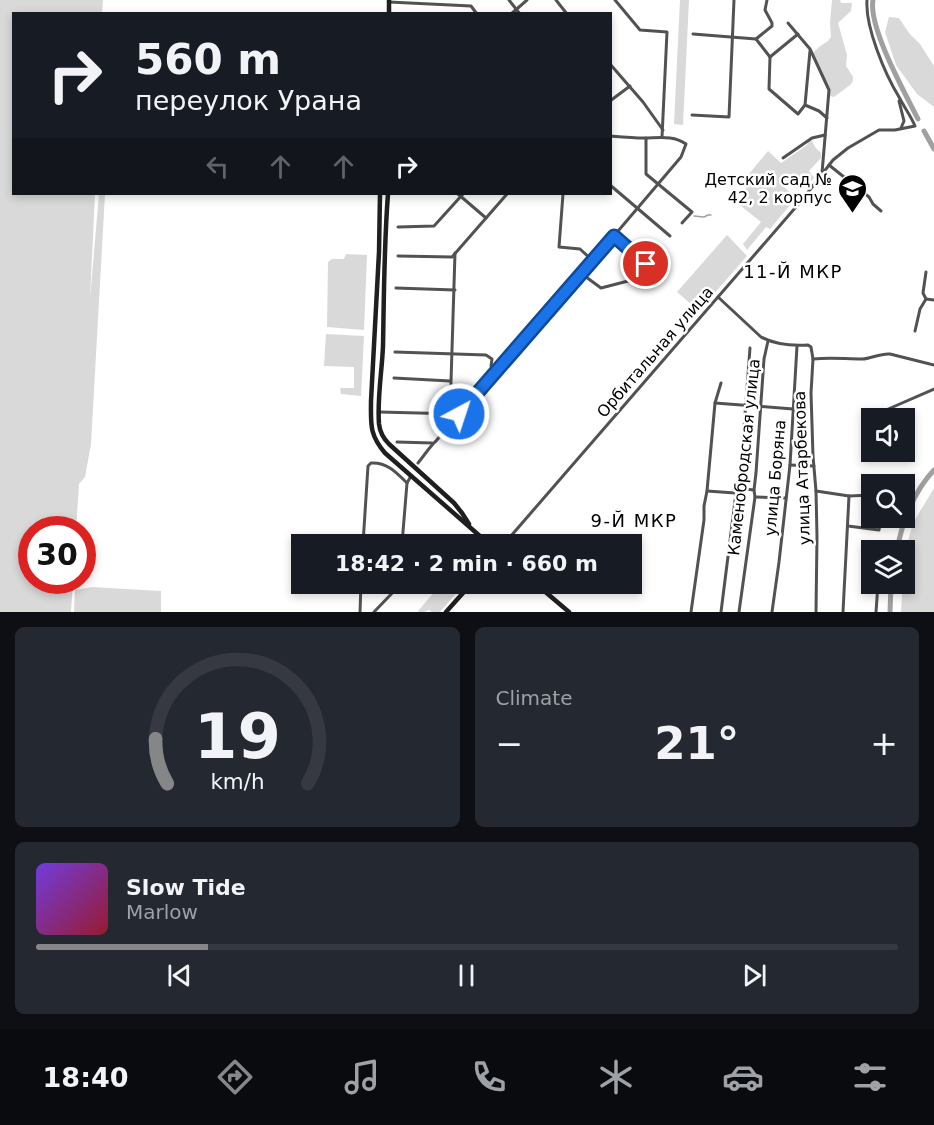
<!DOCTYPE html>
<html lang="en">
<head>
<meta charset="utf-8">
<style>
  :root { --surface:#171b24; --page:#242831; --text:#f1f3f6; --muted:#9ea1a6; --line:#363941; --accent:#858687 }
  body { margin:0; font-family:"DejaVu Sans",sans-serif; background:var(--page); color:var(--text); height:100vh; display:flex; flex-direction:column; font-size:22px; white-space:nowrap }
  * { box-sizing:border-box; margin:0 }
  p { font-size:20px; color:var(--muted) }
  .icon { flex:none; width:33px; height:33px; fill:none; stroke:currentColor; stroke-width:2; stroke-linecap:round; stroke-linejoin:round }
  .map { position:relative; height:612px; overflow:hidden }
  .side { display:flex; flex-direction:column; gap:15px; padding:15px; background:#0d0f14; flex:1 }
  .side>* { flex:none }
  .hud { position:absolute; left:12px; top:12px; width:600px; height:183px; border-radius:0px; box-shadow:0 3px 9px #0003; background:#171b24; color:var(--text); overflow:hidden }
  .controls { position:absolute; left:861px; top:408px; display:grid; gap:12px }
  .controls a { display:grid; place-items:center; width:54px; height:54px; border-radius:0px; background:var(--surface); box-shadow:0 3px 9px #0003; font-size:30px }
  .speed { position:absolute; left:18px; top:516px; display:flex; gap:12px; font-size:30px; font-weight:700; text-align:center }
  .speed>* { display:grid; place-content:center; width:78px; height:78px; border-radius:50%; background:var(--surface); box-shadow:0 3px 9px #0003; line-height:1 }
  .speed .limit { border:9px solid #d22; background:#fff; color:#111 }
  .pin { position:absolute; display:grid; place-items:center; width:51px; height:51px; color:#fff; margin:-26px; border:3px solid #fff; border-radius:50%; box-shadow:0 2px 6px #0007 }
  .me { position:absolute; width:66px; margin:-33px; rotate:40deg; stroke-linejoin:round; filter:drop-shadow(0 0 4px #0008) }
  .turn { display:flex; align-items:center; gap:21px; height:126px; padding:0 24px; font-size:27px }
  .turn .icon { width:78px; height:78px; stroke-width:2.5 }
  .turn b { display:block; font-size:42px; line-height:51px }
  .lanes { display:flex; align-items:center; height:57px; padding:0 24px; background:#0003; justify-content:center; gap:30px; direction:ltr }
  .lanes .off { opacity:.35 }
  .big { font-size:45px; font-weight:800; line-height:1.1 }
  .side .widget { flex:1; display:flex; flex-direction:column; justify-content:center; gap:9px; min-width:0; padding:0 21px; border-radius:9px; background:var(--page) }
  .side .dial { align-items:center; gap:0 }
  .dial svg { height:156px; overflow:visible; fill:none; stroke:var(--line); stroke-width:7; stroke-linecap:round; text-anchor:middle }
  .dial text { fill:var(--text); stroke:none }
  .song { display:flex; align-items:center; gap:18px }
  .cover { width:72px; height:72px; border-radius:9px; background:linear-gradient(135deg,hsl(260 70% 55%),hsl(350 70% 35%)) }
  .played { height:6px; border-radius:3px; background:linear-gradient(90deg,var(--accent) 20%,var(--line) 20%) }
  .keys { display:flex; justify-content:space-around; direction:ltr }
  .heat { display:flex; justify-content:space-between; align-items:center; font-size:33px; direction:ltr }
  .side .tiles { flex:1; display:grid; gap:15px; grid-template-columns:1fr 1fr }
  .widget:last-child { grid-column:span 2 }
  .trip { position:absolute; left:291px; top:534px; width:351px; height:60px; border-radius:0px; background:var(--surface); box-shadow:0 3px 9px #0003; font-weight:800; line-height:60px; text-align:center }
  .menu { display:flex; height:96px; justify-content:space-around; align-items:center; background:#090b0e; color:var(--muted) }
  .menu .icon { width:42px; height:42px }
  .menu .selected { color:var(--accent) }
  .menu b { font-size:27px; color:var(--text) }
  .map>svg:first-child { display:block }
  .green { fill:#d9d9d9 }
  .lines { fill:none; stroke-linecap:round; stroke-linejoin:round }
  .stream { stroke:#a0a0a0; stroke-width:1.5 }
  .river { stroke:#a0a0a0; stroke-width:5 }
  .street { stroke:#525252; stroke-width:3 }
  .secondary { stroke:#1f1f1f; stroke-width:4.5 }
  .route-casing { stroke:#114b97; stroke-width:15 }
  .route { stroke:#1a73e8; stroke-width:10 }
  .labels { text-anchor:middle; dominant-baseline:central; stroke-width:5; stroke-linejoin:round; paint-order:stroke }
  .poi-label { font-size:16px; fill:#000; stroke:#fff; text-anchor:end }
  .street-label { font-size:16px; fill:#000; stroke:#fff }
  .neighbourhood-label { font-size:18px; letter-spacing:1.5px; fill:#000; stroke:#fff }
</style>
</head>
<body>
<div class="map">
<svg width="934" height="612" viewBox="0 0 934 612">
  <rect width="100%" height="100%" fill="#fff"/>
  <g class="green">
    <path d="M0,0H103L102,13L14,14V194H95L90,299L99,194H105L91,444L85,477L79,484L76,529L32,530V580L73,581L71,612H0Z"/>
    <path d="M680,0H689L683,125L674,124Z"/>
    <path d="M832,0H840L841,3H852L851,11L838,23L847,55L846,66L853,77V81L850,85L834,97L830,96L829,90L812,54L819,47L828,41L831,37L830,23Z"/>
    <path d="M889,17L899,18L909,33L920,44L934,66V107L917,94L896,65L885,32Z"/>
    <path d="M809,141H812L815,147L821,153V158L809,171L814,178L805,188L791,176L782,185L796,198L770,229L766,227L747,250L743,244L761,222L736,202L743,194L748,184L744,180L768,151L781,163L807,145Z"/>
    <path d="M727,235L747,256L699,311L677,292Z"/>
    <path d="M346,254L367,255L364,330L327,327L328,262L332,259H344Z"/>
    <path d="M326,334L364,336L361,396L341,394L340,388H354V367L324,366Z"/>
    <path d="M934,488V612H901C903,587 904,542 915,520C921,509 928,499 934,488Z"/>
    <path d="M441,584H464L440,612H432L429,610L424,612H419L418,611Z"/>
    <path d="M92,587L161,591V612H74L75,590Z"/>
  </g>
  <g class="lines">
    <path class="stream" d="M694,216L704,217L708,215H711"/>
    <g class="river">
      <path d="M873,0C868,27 905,93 918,119"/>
      <path d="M924,131L934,149"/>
      <path d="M897,550C902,522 914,491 934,470"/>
      <path d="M890,612L891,584"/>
    </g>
    <g class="street">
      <path d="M509,0L520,14"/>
      <path d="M556,0L567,14"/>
      <path d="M615,0L640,30L667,32L662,137"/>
      <path d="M389,2L471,6L477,14"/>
      <path d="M511,14L527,0"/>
      <path d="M788,23L810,49L829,90L822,173"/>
      <path d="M693,34L756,39L772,26V23L765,10L767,0"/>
      <path d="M756,39L770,57"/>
      <path d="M770,57L769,89L798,114L805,105L810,51"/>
      <path d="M770,57L798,34"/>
      <path d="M610,64L643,102L663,130"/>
      <path d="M610,101L630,86"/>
      <path d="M899,101L904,121L901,128"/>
      <path d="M805,105L819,111L827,118"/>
      <path d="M692,115L729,117L734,0"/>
      <path d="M646,138V174L692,212L682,223"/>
      <path d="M783,158L812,138L825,135"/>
      <path d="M829,165L869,197L873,204L881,211"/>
      <path d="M610,185L670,236"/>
      <path d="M458,194L486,218"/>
      <path d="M563,194L559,247L580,249L593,261"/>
      <path d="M398,227L434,226L463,194"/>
      <path d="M614,235L646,264"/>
      <path d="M398,256L452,257L507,194"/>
      <path d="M582,274L601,288L632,280"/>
      <path d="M396,288L455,290"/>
      <path d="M718,297L761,337C776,345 791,346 808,345L811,347L813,359L811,393L813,456L816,491L817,536L816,612"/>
      <path d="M926,299L934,300"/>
      <path d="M915,331L920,309L926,299L923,293L926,272"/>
      <path d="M395,352L486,355L492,359L491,366L496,370"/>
      <path d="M813,359C831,357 845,359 862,359C871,359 880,353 890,354L934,365"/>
      <path d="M394,378L450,381"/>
      <path d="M715,403L793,409"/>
      <path d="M886,410L934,389"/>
      <path d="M379,412L458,414"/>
      <path d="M450,414L455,253"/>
      <path d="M397,442L432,443"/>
      <path d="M418,463C423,457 431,445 436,441L498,367L579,277L681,157L686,144C673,135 659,138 644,138C633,138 622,137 610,136"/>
      <path d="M790,465L814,466"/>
      <path d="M707,491L735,493"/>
      <path d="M738,491L745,489L754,490"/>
      <path d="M816,491L849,496L872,495"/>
      <path d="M755,497L786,498"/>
      <path d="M848,526L879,530L881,518"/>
      <path d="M363,544L368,466L371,463C387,462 396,472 407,483"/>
      <path d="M402,544L407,483L411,476"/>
      <path d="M504,544L802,200L833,160L848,148L879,130H895L915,126C911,116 904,107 899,97C885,74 865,27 867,0"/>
      <path d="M360,612L361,584"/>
      <path d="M374,612L398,587V584"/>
      <path d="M691,612L704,520V506L707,491L715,403L721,383"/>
      <path d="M721,612L736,493L738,491L740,481L750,348"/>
      <path d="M739,612L755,497L754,490L756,473L764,359L768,341"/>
      <path d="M772,612L779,562L790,465L797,346"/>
      <path d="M843,612L849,496"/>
      <path d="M876,612L878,584"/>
    </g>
    <g class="secondary">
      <path d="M389,14V0"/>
      <path d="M380,194L379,252L371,401C371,424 369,434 385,453L489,544"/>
      <path d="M388,194C384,244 384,295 383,346C382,372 377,398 379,424C380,433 383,438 389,444L454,503L462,513L469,524"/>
      <path d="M536,584L569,612"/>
      <path d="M446,612L471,584"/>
    </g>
  </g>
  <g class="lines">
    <defs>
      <path id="route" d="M459,414L614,236L646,264"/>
    </defs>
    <use href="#route" class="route-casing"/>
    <use href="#route" class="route"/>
  </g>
  <defs>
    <symbol id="university-pin" viewBox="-11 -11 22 30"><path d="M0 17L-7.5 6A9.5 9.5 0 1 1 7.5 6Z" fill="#000" stroke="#fff"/><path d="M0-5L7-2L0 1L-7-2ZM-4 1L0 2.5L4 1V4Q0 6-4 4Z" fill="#fff"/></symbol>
  </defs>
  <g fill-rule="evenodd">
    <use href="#university-pin" x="836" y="172" width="33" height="45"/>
  </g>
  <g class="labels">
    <g class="poi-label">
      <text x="832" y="179">Детский сад №<tspan x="832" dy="18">42, 2 корпус</tspan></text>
    </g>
    <g class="street-label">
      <text transform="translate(655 352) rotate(-49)">Орбитальная улица</text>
      <text transform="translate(744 457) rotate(-84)">Каменобродская улица</text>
      <text transform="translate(802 468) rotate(-92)">улица Атарбекова</text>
      <text transform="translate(775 478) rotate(-85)">улица Боряна</text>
    </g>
    <g class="neighbourhood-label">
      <text x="793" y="271">11-Й МКР</text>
      <text x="634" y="520">9-Й МКР</text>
    </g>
  </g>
</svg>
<div class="controls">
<a><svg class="icon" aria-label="sound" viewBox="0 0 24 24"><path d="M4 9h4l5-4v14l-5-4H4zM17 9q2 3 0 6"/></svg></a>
<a><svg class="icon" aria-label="search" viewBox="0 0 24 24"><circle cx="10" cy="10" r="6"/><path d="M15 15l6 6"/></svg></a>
<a><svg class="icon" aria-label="layers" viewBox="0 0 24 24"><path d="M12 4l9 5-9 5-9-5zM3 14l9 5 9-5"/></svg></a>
</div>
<div class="speed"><div class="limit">30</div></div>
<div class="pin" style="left:646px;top:264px;background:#d93025"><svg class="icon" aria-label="arrive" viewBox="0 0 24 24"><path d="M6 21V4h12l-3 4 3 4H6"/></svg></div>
<svg class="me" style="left:459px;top:414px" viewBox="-20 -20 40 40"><circle r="17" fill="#1a73e8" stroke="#fff" stroke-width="3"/><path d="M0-11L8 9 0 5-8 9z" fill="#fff"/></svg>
<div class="trip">18:42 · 2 min · 660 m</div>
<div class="hud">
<div class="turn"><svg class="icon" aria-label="right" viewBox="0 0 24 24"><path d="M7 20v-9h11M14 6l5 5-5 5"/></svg><div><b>560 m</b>переулок Урана</div></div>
<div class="lanes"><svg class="icon off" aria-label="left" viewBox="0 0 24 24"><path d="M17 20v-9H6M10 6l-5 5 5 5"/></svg><svg class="icon off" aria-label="ahead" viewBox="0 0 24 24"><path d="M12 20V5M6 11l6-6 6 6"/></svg><svg class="icon off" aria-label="ahead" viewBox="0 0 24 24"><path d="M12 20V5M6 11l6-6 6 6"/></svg><svg class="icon" aria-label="right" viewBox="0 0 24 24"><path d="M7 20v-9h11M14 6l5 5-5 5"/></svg></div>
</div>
</div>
<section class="side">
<div class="tiles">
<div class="widget dial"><svg viewBox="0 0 100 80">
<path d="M14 69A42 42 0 1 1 86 69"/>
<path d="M14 69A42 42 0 0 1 8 46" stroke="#858687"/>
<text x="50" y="56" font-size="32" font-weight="700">19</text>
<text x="50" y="72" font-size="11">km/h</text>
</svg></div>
<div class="widget"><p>Climate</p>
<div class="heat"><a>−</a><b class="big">21°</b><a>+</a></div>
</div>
<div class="widget">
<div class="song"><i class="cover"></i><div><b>Slow Tide</b><p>Marlow</p></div></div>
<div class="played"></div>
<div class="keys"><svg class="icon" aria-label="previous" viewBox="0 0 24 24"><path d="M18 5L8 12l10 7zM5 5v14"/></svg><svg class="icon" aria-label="pause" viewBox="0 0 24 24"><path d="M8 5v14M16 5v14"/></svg><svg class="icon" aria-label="next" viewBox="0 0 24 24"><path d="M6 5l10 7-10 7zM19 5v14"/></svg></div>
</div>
</div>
</section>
<nav class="menu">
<b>18:40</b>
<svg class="icon selected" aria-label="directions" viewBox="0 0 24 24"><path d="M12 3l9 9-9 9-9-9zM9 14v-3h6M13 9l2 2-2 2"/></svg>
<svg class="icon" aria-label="music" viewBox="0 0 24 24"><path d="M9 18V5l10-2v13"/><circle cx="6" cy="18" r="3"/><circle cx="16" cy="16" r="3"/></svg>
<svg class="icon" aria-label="phone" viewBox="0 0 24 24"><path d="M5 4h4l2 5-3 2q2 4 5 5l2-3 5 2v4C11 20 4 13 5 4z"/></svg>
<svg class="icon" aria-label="climate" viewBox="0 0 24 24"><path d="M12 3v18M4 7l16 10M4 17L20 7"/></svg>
<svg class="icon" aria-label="car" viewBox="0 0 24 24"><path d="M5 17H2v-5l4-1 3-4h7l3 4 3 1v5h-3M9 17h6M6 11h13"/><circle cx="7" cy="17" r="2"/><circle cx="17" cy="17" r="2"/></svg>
<svg class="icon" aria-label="filters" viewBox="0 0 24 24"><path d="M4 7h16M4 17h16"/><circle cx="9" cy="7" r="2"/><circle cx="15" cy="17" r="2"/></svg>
</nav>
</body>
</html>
